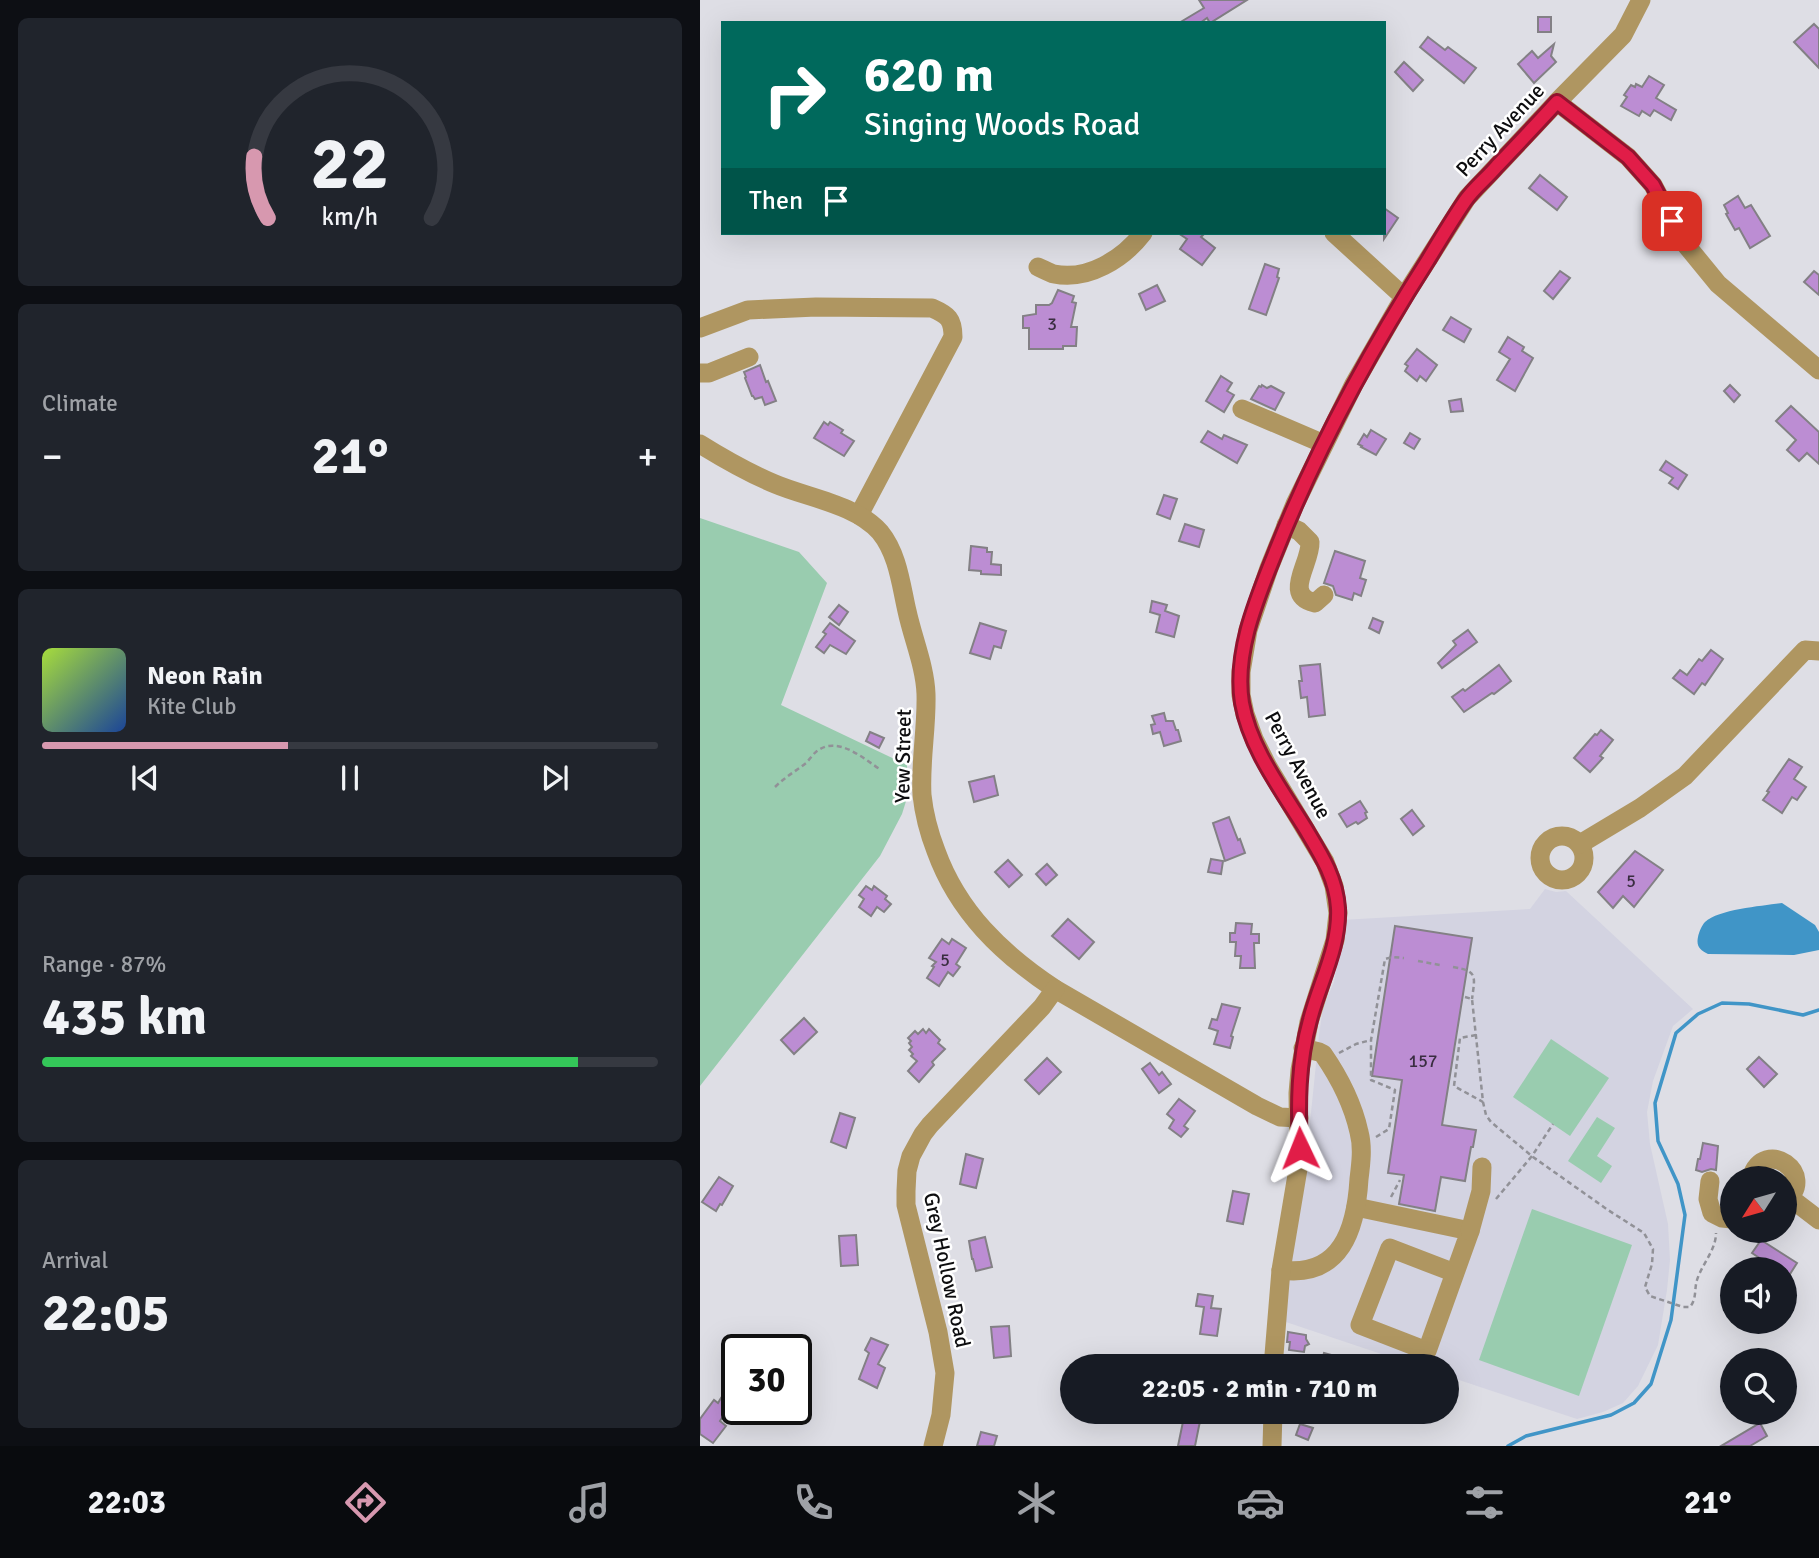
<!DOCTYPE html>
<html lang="en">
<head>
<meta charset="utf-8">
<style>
  :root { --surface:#171b24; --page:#20242c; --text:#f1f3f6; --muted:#9ea1a6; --line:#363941; --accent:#d798af }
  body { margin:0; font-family:Signika,sans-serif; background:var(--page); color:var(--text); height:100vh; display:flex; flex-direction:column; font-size:26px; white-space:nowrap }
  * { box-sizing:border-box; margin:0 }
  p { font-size:23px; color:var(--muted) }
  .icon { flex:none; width:38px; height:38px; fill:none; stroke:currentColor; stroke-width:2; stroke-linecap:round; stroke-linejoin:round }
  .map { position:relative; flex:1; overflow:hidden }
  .sheet { display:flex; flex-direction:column; gap:18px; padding:18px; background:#0d0f14; width:700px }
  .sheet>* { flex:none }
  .hud { position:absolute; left:21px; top:21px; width:665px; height:214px; border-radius:0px; box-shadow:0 7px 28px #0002; background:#00695c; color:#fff; overflow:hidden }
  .needle { width:46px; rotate:233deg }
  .fabs { position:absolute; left:1020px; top:1166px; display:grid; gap:14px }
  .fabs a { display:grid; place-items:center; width:77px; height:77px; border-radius:50%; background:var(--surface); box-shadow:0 7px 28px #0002; font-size:35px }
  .speed { position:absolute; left:21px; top:1334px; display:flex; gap:14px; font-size:35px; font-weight:700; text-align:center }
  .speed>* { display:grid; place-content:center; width:91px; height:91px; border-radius:50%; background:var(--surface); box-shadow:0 7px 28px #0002; line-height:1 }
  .speed .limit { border:4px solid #111; border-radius:10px; background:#fff; color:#111 }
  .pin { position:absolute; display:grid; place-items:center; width:60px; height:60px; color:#fff; margin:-30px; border-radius:14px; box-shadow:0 4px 10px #0006 }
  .me { position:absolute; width:77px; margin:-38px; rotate:358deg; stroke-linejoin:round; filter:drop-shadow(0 0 5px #0008) }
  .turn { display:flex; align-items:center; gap:24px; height:147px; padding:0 28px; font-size:32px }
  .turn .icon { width:91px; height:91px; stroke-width:2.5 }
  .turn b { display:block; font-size:49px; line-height:60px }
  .then { display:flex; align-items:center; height:66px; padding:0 28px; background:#0003; gap:14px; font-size:26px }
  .big { font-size:52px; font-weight:700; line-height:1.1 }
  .sheet .tile { flex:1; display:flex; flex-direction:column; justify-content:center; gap:10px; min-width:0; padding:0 24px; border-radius:10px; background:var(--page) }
  .sheet .dial { align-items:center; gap:0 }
  .dial svg { height:182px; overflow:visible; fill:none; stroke:var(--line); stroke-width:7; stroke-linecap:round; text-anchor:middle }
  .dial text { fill:var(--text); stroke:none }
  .song { display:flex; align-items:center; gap:21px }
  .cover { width:84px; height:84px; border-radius:10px; background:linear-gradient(135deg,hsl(80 70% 55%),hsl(220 70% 35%)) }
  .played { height:7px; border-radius:4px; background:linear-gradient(90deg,var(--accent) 40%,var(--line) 40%) }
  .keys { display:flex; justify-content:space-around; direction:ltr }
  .heat { display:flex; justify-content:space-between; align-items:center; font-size:38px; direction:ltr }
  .charge { height:10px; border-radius:5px; background:linear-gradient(90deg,#34c759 87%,var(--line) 0) }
  .trip { position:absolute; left:360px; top:1354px; width:399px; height:70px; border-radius:35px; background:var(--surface); box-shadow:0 7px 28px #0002; font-weight:700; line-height:70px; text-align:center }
  .dock { display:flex; height:112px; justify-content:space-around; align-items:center; background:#090b0e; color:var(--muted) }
  .dock .icon { width:49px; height:49px }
  .dock .active { color:var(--accent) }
  .dock b { font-size:32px; color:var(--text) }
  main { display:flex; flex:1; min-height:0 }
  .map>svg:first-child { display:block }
  .built { fill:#d3d3e1 }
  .green { fill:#99ccaf }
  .water { fill:#4095c7 }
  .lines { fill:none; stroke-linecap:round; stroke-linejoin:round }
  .stream { stroke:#4095c7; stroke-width:3.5 }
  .building { fill:#bc8dd3; stroke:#838085; stroke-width:2 }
  .path { stroke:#919197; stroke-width:2.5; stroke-dasharray:5 3.5; stroke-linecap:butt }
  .minor { stroke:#af9661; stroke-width:19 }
  .route-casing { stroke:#92132f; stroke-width:18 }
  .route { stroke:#e11d48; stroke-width:12 }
  .labels { text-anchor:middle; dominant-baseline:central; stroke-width:5; stroke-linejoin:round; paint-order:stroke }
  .number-label { font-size:18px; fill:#392d40 }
  .street-label { font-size:21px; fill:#0d0d0f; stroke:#fff }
</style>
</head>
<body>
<main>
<section class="sheet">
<div class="tile dial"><svg viewBox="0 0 100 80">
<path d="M14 69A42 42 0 1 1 86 69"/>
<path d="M14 69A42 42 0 0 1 8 42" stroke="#d798af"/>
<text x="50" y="56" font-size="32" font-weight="700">22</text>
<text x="50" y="72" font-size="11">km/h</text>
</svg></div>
<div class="tile"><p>Climate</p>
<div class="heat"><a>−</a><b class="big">21°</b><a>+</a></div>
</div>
<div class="tile">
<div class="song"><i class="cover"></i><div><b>Neon Rain</b><p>Kite Club</p></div></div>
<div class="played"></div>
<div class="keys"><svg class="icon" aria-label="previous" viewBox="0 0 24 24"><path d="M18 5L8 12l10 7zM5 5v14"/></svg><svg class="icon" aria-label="pause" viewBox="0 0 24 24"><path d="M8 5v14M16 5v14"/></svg><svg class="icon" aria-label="next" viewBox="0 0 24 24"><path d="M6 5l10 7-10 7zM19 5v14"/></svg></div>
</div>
<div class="tile"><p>Range · 87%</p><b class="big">435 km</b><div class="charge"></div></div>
<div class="tile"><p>Arrival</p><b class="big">22:05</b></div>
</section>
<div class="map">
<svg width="1119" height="1446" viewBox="0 0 1119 1446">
  <rect width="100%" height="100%" fill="#dedee5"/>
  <path class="built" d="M845,889L856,892L866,891L993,1009L973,1026L953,1081L947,1112L950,1144L968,1224L970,1260L967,1290L958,1345L938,1386L923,1403L903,1412L877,1419L747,1376V1367H720L583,1321L606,1161L619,1035L623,1007L634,982L640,946L642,920L830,909Z"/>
  <g class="green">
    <path d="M0,518L99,552L127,583L81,705L207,765V798L202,814L180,856L0,1086Z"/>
    <path d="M851,1039L909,1078L870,1136L813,1097Z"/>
    <path d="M897,1117L915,1128L897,1156L912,1166L901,1183L868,1161Z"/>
    <path d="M832,1209L932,1245L879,1396L779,1360Z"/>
  </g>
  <path class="water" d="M1082,903L1115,925L1119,932V950L1094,955L1008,954C1000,950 996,946 998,937C999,932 1002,925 1005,922C1019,909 1063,906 1082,903Z"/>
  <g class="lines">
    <path class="stream" d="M808,1446L826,1436L911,1415L934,1403L951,1384L971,1320L985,1215L978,1184L958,1141L955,1103L976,1033L998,1014L1022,1003L1049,1004L1103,1015L1119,1010"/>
  </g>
  <g class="building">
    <path d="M499,0H547L510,23L507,18L500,23H479L504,8Z"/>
    <rect x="838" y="17" width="13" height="15"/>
    <path d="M1114,24L1119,29V68L1094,42Z"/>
    <path d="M728,37L745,50L748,47L776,68L764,83L720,47Z"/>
    <path d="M854,44L851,56L856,62L834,83L818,64L832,51L838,58Z"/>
    <path d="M704,62L723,80L713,91L695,72Z"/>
    <path d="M949,76L964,85L956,98L976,110L971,120L954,110L950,116L942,111L939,116L921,106L927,97L924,95L931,85L935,87L936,84L942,87Z"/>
    <path d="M840,175L867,197L857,210L829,188Z"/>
    <path d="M1038,196L1045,208L1051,205L1070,236L1050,248L1039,228L1035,230L1026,214L1028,213L1024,205Z"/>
    <path d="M684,208L698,218L684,239Z"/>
    <path d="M478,233H505L501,237L515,248L502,265L480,249L487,239Z"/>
    <path d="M565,264L579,269L577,277L579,278L566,315L549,309Z"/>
    <path d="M860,271L870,278L853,299L844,291Z"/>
    <path d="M1114,271L1119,275V295L1104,282Z"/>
    <path d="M457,285L465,301L446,310L439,294Z"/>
    <path d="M358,290L374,296L372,302L376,303L371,327H377L376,346H363V349H329V328H323V316L336,314V305H349L352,303Z"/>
    <path d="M751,317L771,329L764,342L743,330Z"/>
    <path d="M808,337L824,347L822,351L833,358L815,391L797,380L810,359L799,352Z"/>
    <path d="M717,349L737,365L726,381L720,376L717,381L705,371L708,366L705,364Z"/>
    <path d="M60,365L66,382L68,381L76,401L65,405L62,397L55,399L53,396H52L45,378L46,377L44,372Z"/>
    <path d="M521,376L532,383L527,391L534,395L524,412L506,401Z"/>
    <path d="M562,385L567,388L571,386L584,393L575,410L551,399L559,386L561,387Z"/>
    <path d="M1030,385L1040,395L1034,402L1024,391Z"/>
    <path d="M761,399L763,411L751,412L749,401Z"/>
    <path d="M1091,406L1119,432V464L1107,453L1099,461L1087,450L1096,440L1076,421Z"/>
    <path d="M124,422L128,425L130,422L143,430L141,433L154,441L144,456L114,438Z"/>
    <path d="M671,430L686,439L676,455L661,447L662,446L658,444L664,434L667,437Z"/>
    <path d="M508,431L522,439L524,435L547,445L537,463L501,442Z"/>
    <path d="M710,433L720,439L714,449L704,443Z"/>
    <path d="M966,461L987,475L978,489L969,483L973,478L960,470Z"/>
    <path d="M464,495L477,499L470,519L457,514Z"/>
    <path d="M485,524L504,530L499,547L479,541Z"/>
    <path d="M271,546L287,548V552H292L291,564L301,565V575L281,574V571L269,570Z"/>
    <path d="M635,551L665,561L660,578L666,580L661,596L654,593L652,600L636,595L633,586L624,583Z"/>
    <path d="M452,601L467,605L465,611L479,616L474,637L456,632L460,615L450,612Z"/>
    <path d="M139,605L148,612L139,625L129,617Z"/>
    <path d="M673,618L683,622L679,633L669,628Z"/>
    <path d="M130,623L155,641L146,654L130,645L124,653L116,647L126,634L123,632Z"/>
    <path d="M280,623L306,631L301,648L294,646L290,659L270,653Z"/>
    <path d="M768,630L777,642L742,668L738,663L756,645L753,641Z"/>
    <path d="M1011,650L1023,659L1005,685L1002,683L994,694L973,678L980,670L987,675L999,659L1002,661Z"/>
    <path d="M620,664L625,715L609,717L607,697L601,698L599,681H602L600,666Z"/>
    <path d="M799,665L811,681L794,694L792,693L764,712L752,697L763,689L765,691Z"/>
    <path d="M464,713L466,721H473L476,730H478L481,741L464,746L460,732L453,734L451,725L455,724L452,716Z"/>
    <path d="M901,730L913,740L900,756L903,758L890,772L874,758L895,734L897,735Z"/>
    <path d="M170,732L184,738L179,748L166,741Z"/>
    <path d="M1089,759L1102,767L1094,779L1106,787L1097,800L1092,797L1082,813L1063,800L1069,792L1067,791Z"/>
    <path d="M294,776L298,795L274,802L269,782Z"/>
    <path d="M660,801L667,812L665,813L667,818L658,824L656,822L647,827L639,814Z"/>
    <path d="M712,810L724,826L713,835L701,819Z"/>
    <path d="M529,817L538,840L540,839L545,853L525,861L513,823Z"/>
    <path d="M935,851L963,870L934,907L923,896L913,908L898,892Z"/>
    <path d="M511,859L523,861L521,874L508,872Z"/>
    <path d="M308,860L322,875L309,887L295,872Z"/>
    <path d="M347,864L357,875L346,885L336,874Z"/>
    <path d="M166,886L172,890L174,886L187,896L185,899L191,904L184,912L177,907L171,916L159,907L164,899L159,895Z"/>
    <path d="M368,919L394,942L379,959L352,936Z"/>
    <path d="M536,923L552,924L551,934H559V943H554L555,968H540L541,956H535L536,942H530V933H535Z"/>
    <path d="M695,926L772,938L742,1125L776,1130L773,1147H771L765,1181L741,1177L735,1211L699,1204L704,1175L688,1173L702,1080L672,1076Z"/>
    <path d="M242,939L249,944L252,939L266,948L256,964L260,967L253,976L248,972L239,986L227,978L234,967L232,966L236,962L229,958Z"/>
    <path d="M522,1004L540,1008L531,1036L533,1037L530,1048L514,1044L518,1031L509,1028L512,1019L517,1020Z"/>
    <path d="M104,1018L117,1032L94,1054L81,1040Z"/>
    <path d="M223,1029L226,1033L229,1029L240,1040L238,1043L245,1049L232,1062L234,1065L219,1082L208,1071L217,1061L211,1056L213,1054L209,1050L212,1047L209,1043L211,1041L208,1038L215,1031L218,1034Z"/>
    <path d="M1059,1057L1077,1074L1064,1087L1047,1069Z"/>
    <path d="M347,1058L361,1072L339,1094L325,1080Z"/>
    <path d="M450,1063L459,1075L462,1072L471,1084L459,1093L442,1069Z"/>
    <path d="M479,1099L495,1111L484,1126L488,1129L481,1137L469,1128L474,1120L467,1114Z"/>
    <path d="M140,1113L155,1118L146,1148L131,1142Z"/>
    <path d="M1003,1143L1018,1146L1016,1170L1011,1169L1002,1172L996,1170L998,1159H1000Z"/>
    <path d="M266,1154L283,1159L276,1188L260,1184Z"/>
    <path d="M19,1177L33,1186L22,1205L20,1204L16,1211L2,1202Z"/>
    <path d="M533,1191L549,1194L543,1224L527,1221Z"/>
    <path d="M156,1235L158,1265L141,1266L139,1236Z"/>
    <path d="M285,1237L292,1267L276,1271L273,1259H272L269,1241Z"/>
    <path d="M1061,1240L1097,1263L1085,1282V1269H1076L1052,1253Z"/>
    <path d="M498,1294L513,1296L511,1308L521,1309L517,1336L500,1334L504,1307L496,1306Z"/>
    <path d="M309,1326L311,1356L294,1358L291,1327Z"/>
    <path d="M588,1332L606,1335V1339L609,1344L605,1346L604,1352L589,1350L590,1342H587Z"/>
    <path d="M171,1338L188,1345L178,1364L185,1368L177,1388L159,1379L169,1353L165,1350Z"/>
    <path d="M624,1353L635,1356L632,1367L621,1364Z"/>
    <path d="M21,1398L30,1405L20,1421L26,1426L13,1443L0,1434V1419L14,1400L18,1403Z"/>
    <path d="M485,1412H500L498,1422H500L499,1426L495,1446H478Z"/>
    <path d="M1060,1423L1067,1436L1050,1446H1021Z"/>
    <path d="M600,1424L613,1428L608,1440L596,1435Z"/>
    <path d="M281,1432L297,1436L294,1446H277Z"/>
  </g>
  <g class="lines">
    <g class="path">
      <path d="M75,787C85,777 96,771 106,763C110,759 113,754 117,751C138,735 164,759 181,770"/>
      <path d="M718,961L740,965"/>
      <path d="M753,967C778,971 775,976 772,999"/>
      <path d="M765,997L772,999L783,1102L786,1115L791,1122L833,1157L908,1210L944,1233L953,1249L952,1264L945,1287L950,1296L983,1307H990C997,1298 994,1290 997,1280C1002,1264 1016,1250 1016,1233"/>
      <path d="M776,1035L760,1038L754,1086L783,1102"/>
      <path d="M639,1053L656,1044L671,1040"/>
      <path d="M676,1137L689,1129L695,1090L671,1080V1040L685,959L692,957L704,958"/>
      <path d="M691,1197L700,1180"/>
      <path d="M796,1199L832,1156L853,1124"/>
    </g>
    <g class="minor">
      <path d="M857,102L928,157L953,185L982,240L1018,284L1119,370"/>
      <path d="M634,233L704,297"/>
      <path d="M338,267C343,269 349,273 354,274C388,281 423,259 443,233"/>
      <path d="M0,328L48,310L116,307L232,308C248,315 253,319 253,337L159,515"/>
      <path d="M0,373H9L49,357"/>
      <path d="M542,409L624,444"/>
      <path d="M0,444C24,459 49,473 75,484C108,498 155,504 180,532C198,554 201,585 207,611C213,639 225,666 226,694C227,728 220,761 222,795C224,814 229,833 236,851C258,912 302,954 355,989L557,1106L580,1117L599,1118"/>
      <path d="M586,525L599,531L610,542C611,564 582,595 615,603L624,595"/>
      <circle cx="862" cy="858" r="22"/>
      <path d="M880,844L940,808L985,776L1105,650L1119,651"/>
      <path d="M1051,1178C1064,1135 1119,1175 1085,1201"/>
      <path d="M1010,1181L1008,1199L1012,1213L1022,1218L1032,1219"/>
      <path d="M1089,1197L1119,1220"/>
      <path d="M656,1207L770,1231L727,1351L660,1325L690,1248L755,1273"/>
      <path d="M770,1231L781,1191L782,1167"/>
      <path d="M581,1270C641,1278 656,1229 659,1179C661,1163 663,1147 659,1132C653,1105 639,1077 623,1054L619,1052L603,1048"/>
      <path d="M573,1367L581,1270L599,1163L598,1093L600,1070L609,1022L635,940L638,913L634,886L625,862L568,767L554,739L545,714L541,695V672L548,630L569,568L595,504L654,384L704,297L767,198L857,102L923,35L941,0"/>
      <path d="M233,1446L241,1415L245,1373L238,1332L206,1205V1191L207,1171L211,1156L223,1134L230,1125L342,1007L355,989"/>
      <path d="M572,1446L573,1412"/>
    </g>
  </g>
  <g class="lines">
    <defs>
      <path id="route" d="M600,1148C598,1105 598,1063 610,1020C619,984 640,947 638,908C636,877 620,853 605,828C581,789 550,748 542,703C534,653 556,601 574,556C615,452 668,354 728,260C740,240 752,220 765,201C774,188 787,178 797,166C817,145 837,124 857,102L928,157L953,185L972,221"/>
    </defs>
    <use href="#route" class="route-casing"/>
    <use href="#route" class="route"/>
  </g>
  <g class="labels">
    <g class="number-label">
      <text x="352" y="324">3</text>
      <text x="931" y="881">5</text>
      <text x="245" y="960">5</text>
      <text x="723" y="1061">157</text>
    </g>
    <g class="street-label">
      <text transform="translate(800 130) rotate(-47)">Perry Avenue</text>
      <text transform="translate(203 756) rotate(-89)">Yew Street</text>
      <text transform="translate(598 765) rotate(62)">Perry Avenue</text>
      <text transform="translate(247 1270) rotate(78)">Grey Hollow Road</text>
    </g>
  </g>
</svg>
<div class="fabs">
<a><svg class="needle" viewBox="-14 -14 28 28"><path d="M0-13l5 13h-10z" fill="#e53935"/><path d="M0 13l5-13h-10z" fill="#9ea1a6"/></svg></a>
<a><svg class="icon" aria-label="sound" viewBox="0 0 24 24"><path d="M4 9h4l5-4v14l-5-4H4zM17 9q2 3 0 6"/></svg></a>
<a><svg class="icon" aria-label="search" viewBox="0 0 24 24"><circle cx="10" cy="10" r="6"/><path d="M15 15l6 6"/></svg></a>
</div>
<div class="speed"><div class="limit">30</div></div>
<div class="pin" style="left:972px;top:221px;background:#d93025"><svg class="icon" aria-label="arrive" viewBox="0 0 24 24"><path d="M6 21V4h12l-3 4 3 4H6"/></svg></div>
<svg class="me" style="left:600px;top:1148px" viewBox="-20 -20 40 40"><path d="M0-17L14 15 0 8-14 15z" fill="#e11d48" stroke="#fff" stroke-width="4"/></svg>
<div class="trip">22:05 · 2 min · 710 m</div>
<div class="hud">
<div class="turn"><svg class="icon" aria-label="right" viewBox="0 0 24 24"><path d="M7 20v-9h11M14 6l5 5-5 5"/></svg><div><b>620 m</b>Singing Woods Road</div></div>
<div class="then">Then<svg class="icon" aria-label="arrive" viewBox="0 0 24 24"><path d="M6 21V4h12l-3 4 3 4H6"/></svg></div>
</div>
</div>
</main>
<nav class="dock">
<b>22:03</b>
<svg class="icon active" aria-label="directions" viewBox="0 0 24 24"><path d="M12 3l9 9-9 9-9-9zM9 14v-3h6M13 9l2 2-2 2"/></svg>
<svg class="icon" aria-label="music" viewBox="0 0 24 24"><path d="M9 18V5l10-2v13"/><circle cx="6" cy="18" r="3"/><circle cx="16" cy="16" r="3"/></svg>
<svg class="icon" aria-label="phone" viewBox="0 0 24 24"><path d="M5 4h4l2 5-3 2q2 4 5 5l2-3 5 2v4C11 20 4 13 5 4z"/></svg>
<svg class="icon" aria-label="climate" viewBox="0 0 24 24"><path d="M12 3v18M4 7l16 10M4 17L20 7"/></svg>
<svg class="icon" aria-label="car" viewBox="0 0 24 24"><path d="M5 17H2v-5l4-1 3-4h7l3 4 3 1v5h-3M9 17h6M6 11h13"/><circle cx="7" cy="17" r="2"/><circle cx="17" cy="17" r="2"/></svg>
<svg class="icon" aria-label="filters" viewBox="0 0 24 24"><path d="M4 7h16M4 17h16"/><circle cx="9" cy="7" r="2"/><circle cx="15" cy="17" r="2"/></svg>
<b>21°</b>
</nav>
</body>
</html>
